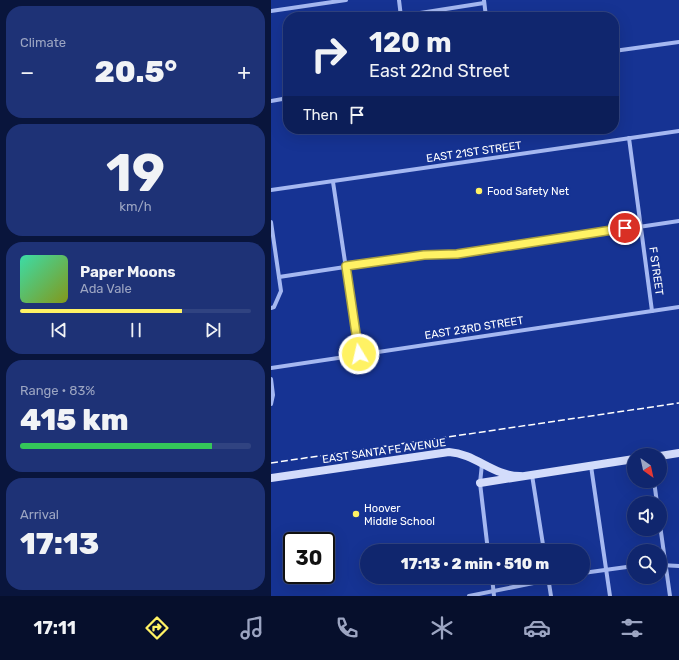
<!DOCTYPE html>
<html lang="en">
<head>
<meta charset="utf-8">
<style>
  :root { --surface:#10266e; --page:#1e3276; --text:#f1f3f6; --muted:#9ca5c2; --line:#304381; --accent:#fff264 }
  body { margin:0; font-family:Rubik,sans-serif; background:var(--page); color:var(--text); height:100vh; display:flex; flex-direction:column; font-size:15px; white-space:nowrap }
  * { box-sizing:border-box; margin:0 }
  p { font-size:13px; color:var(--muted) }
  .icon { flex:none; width:22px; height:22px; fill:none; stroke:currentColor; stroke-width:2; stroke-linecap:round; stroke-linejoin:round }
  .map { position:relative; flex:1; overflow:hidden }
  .side { display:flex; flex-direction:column; gap:6px; padding:6px; background:#09153c; width:271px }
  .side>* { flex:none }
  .banner { position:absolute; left:12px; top:12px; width:336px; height:122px; border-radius:16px; box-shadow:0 4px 16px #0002,0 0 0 1px var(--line); background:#10266e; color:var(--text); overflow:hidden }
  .needle { width:26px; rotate:147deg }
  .buttons { position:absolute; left:356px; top:448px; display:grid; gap:8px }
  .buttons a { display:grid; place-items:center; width:40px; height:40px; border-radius:50%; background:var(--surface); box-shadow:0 4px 16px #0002,0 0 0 1px var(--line); font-size:20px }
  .speed { position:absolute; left:12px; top:532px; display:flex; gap:8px; font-size:20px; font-weight:700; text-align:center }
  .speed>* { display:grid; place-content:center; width:52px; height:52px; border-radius:50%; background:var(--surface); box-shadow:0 4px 16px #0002,0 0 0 1px var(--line); line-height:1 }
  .speed .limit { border:2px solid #111; border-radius:6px; background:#fff; color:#111 }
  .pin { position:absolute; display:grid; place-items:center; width:34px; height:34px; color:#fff; margin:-17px; border:2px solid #fff; border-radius:50%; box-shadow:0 1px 4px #0007 }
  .me { position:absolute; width:44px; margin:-22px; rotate:351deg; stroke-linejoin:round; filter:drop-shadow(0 0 3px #0008) }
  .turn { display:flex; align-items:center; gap:14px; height:84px; padding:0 20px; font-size:18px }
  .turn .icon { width:52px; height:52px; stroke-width:2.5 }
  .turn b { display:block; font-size:28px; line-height:34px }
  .then { display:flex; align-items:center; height:38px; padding:0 20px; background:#0003; gap:8px; font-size:15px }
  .big { font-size:30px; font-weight:800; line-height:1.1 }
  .side .card { flex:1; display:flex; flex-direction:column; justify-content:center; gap:6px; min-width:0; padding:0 14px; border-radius:16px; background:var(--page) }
  .side .dial { align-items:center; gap:0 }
  .dial b { font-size:52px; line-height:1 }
  .song { display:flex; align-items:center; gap:12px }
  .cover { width:48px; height:48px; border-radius:6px; background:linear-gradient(135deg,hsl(160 70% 55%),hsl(70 70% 35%)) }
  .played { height:4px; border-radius:2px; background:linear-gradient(90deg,var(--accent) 70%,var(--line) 70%) }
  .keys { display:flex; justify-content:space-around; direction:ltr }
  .heat { display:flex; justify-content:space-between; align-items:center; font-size:22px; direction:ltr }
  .charge { height:6px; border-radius:3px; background:linear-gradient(90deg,#34c759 83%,var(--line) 0) }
  .trip { position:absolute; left:89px; top:544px; width:230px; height:40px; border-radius:20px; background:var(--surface); box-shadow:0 4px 16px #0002,0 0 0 1px var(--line); font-weight:800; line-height:40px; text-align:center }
  .tab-bar { display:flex; height:64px; justify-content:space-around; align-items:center; background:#060f2c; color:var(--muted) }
  .tab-bar .icon { width:28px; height:28px }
  .tab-bar .current { color:var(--accent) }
  .tab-bar b { font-size:18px; color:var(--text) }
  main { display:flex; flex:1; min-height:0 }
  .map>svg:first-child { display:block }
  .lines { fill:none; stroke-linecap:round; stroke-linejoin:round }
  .street { stroke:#a5b8f1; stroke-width:4 }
  .secondary { stroke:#d3dcfb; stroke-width:8 }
  .rail { stroke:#fff; stroke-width:1.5; stroke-dasharray:7 3; stroke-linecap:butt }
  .route-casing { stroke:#a69d41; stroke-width:10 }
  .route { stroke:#fff264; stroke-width:7 }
  .poi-dot { fill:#fff264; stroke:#163393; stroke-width:1.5 }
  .labels { text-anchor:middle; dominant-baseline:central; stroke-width:4; stroke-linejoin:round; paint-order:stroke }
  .street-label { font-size:11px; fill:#fff; stroke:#163393 }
  .poi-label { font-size:11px; fill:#fff; stroke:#163393; text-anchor:start }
</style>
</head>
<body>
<main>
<section class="side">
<div class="card"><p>Climate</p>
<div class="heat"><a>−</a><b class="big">20.5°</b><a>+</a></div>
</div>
<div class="card dial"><b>19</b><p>km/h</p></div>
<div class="card">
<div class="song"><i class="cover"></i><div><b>Paper Moons</b><p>Ada Vale</p></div></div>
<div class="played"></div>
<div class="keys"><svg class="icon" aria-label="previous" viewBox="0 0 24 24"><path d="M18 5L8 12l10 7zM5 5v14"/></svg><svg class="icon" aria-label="pause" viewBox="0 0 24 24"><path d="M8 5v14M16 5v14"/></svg><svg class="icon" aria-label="next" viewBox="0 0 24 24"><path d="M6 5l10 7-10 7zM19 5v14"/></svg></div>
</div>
<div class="card"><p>Range · 83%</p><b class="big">415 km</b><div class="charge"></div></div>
<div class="card"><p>Arrival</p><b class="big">17:13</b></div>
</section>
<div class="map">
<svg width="408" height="596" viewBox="0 0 408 596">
  <rect width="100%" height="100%" fill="#163393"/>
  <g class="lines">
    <g class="street">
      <path d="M128,0L130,17"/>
      <path d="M213,0L215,17"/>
      <path d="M0,11L75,0"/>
      <path d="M130,16L213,3"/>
      <path d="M343,51L408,42"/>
      <path d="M0,101L17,98"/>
      <path d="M358,138L381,311"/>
      <path d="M62,182L88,355"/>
      <path d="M0,190L408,131"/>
      <path d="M0,222L10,291L3,307L0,308"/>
      <path d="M8,277L153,255L186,254L408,221"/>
      <path d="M0,368L408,307"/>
      <path d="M0,379L2,395L0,404"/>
      <path d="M211,464L209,483L217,551"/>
      <path d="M320,466L339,596"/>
      <path d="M261,475L273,551"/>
      <path d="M383,481L386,503"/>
      <path d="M389,525L399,596"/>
      <path d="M389,565L408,566"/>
      <path d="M312,573L363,566"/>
      <path d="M221,577L223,596"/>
      <path d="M277,577L280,596"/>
      <path d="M198,596L292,577"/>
    </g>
    <g class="secondary">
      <path d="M389,456L408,453"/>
      <path d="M0,478L178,452C205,454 222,476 249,476"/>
      <path d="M209,483L363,459"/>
    </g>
    <path class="rail" d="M0,463L408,403"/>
  </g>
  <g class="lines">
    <defs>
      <path id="route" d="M88,354L75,266L153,255L186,254L354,228"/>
    </defs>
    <use href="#route" class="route-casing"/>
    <use href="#route" class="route"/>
  </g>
  <g class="poi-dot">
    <circle cx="208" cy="191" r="4"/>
    <circle cx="85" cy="514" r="4"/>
  </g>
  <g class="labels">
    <g class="street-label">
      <text transform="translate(203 152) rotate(-8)">EAST 21ST STREET</text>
      <text transform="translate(385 271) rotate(82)">F STREET</text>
      <text transform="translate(203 328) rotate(-9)">EAST 23RD STREET</text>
      <text transform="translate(113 451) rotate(-8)">EAST SANTA FE AVENUE</text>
    </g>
    <g class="poi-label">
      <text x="216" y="191">Food Safety Net</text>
      <text x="93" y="508">Hoover<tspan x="93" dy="13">Middle School</tspan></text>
    </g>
  </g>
</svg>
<div class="buttons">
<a><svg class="needle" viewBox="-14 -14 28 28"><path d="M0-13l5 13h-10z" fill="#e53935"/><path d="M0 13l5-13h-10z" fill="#9ca5c2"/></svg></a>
<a><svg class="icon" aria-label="sound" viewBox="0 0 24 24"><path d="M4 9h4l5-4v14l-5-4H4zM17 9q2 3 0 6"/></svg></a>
<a><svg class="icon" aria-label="search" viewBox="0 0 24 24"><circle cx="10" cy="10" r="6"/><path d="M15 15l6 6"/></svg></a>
</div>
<div class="speed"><div class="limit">30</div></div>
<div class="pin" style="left:354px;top:228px;background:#d93025"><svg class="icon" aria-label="arrive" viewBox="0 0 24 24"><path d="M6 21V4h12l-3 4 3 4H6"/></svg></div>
<svg class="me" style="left:88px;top:354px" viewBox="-20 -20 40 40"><circle r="17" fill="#fff264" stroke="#fff" stroke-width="3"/><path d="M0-11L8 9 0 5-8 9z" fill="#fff"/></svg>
<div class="trip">17:13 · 2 min · 510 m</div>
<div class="banner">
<div class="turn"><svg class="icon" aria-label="right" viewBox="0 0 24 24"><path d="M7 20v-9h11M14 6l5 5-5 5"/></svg><div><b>120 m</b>East 22nd Street</div></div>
<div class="then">Then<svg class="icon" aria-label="arrive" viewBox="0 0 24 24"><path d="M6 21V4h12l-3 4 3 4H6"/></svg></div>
</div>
</div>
</main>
<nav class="tab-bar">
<b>17:11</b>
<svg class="icon current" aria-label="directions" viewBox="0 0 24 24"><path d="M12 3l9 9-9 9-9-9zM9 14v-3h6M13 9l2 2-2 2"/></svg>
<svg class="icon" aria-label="music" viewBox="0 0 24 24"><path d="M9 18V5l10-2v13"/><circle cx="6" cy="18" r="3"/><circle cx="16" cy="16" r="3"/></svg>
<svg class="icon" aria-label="phone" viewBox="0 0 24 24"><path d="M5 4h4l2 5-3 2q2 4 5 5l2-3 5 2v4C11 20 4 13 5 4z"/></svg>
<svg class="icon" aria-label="climate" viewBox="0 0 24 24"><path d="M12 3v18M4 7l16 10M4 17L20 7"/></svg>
<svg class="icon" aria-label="car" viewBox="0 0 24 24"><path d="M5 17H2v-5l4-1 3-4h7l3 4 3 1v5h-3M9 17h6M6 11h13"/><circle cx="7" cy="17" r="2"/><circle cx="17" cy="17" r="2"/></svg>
<svg class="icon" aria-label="filters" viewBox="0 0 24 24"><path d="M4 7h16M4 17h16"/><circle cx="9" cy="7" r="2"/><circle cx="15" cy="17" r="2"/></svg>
</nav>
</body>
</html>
